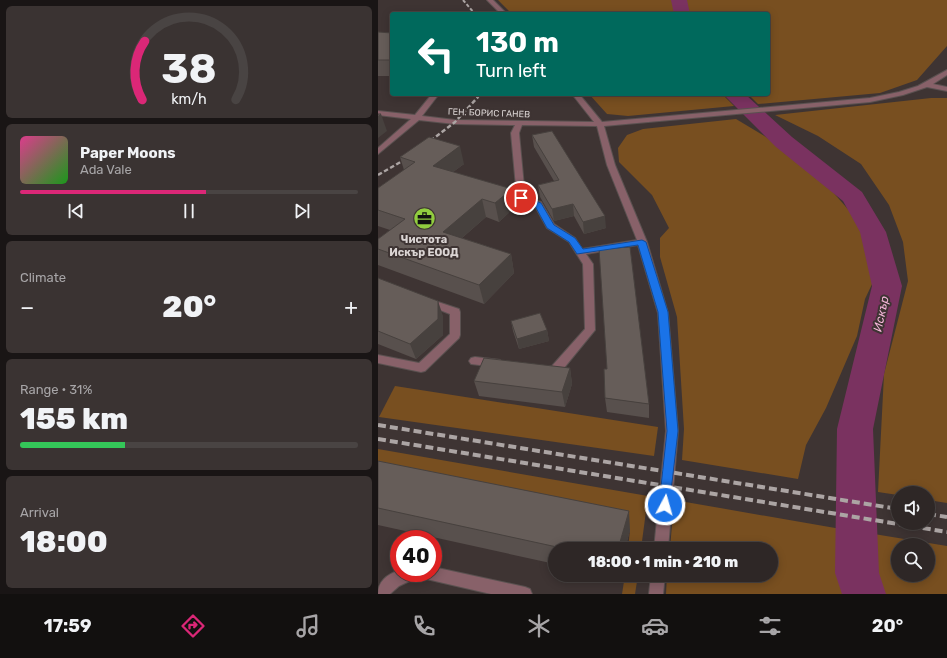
<!DOCTYPE html>
<html lang="en">
<head>
<meta charset="utf-8">
<style>
  :root { --surface:#2e2726; --page:#3a3332; --text:#f1f3f6; --muted:#a7a5a7; --line:#494443; --accent:#db2777 }
  body { margin:0; font-family:Rubik,sans-serif; background:var(--page); color:var(--text); height:100vh; display:flex; flex-direction:column; font-size:15px; white-space:nowrap }
  * { box-sizing:border-box; margin:0 }
  p { font-size:13px; color:var(--muted) }
  .icon { flex:none; width:22px; height:22px; fill:none; stroke:currentColor; stroke-width:2; stroke-linecap:round; stroke-linejoin:round }
  .map { position:relative; flex:1; overflow:hidden }
  .drawer { display:flex; flex-direction:column; gap:6px; padding:6px; background:#191515; width:378px }
  .drawer>* { flex:none }
  .guide { position:absolute; left:12px; top:12px; width:380px; height:84px; border-radius:4px; box-shadow:0 2px 10px #0003,0 0 0 1px var(--line); background:#00695c; color:#fff; overflow:hidden }
  .controls { position:absolute; left:513px; top:486px; display:grid; gap:8px }
  .controls a { display:grid; place-items:center; width:44px; height:44px; border-radius:50%; background:var(--surface); box-shadow:0 2px 10px #0003,0 0 0 1px var(--line); font-size:20px }
  .speed { position:absolute; left:12px; top:530px; display:flex; gap:8px; font-size:20px; font-weight:700; text-align:center }
  .speed>* { display:grid; place-content:center; width:52px; height:52px; border-radius:50%; background:var(--surface); box-shadow:0 2px 10px #0003,0 0 0 1px var(--line); line-height:1 }
  .speed .limit { border:6px solid #d22; background:#fff; color:#111 }
  .pin { position:absolute; display:grid; place-items:center; width:34px; height:34px; color:#fff; margin:-17px; border:2px solid #fff; border-radius:50%; box-shadow:0 1px 4px #0007 }
  .me { position:absolute; width:44px; margin:-22px; rotate:6deg; stroke-linejoin:round; filter:drop-shadow(0 0 3px #0008) }
  .turn { display:flex; align-items:center; gap:14px; height:84px; padding:0 20px; font-size:18px }
  .turn .icon { width:52px; height:52px; stroke-width:2.5 }
  .turn b { display:block; font-size:28px; line-height:34px }
  .big { font-size:30px; font-weight:800; line-height:1.1 }
  .drawer .card { flex:1; display:flex; flex-direction:column; justify-content:center; gap:6px; min-width:0; padding:0 14px; border-radius:6px; background:var(--page) }
  .drawer .dial { align-items:center; gap:0 }
  .dial svg { height:104px; overflow:visible; fill:none; stroke:var(--line); stroke-width:7; stroke-linecap:round; text-anchor:middle }
  .dial text { fill:var(--text); stroke:none }
  .song { display:flex; align-items:center; gap:12px }
  .cover { width:48px; height:48px; border-radius:6px; background:linear-gradient(135deg,hsl(330 70% 55%),hsl(120 70% 35%)) }
  .played { height:4px; border-radius:2px; background:linear-gradient(90deg,var(--accent) 55%,var(--line) 55%) }
  .keys { display:flex; justify-content:space-around; direction:ltr }
  .heat { display:flex; justify-content:space-between; align-items:center; font-size:22px; direction:ltr }
  .charge { height:6px; border-radius:3px; background:linear-gradient(90deg,#34c759 31%,var(--line) 0) }
  .trip { position:absolute; left:170px; top:542px; width:230px; height:40px; border-radius:20px; background:var(--surface); box-shadow:0 2px 10px #0003,0 0 0 1px var(--line); font-weight:800; line-height:40px; text-align:center }
  .menu { display:flex; height:64px; justify-content:space-around; align-items:center; background:#12100f; color:var(--muted) }
  .menu .icon { width:28px; height:28px }
  .menu .on { color:var(--accent) }
  .menu b { font-size:18px; color:var(--text) }
  main { display:flex; flex:1; min-height:0 }
  .map>svg:first-child { display:block }
  .green { fill:#784f20; fill-rule:evenodd }
  .lines { fill:none; stroke-linecap:round; stroke-linejoin:round }
  .river { fill:#7a3260; fill-rule:evenodd }
  .minor-casing { stroke:#5a5150; stroke-width:2 }
  .minor { fill:#886169; fill-rule:evenodd }
  .rail-far2 { stroke:#aca5a4; stroke-width:2; stroke-dasharray:3.5 2; stroke-linecap:butt }
  .rail-far1 { stroke:#aca5a4; stroke-width:2.5; stroke-dasharray:4.5 2.5; stroke-linecap:butt }
  .rail { stroke:#aca5a4; stroke-width:4; stroke-dasharray:8 4; stroke-linecap:butt }
  .wall { fill:#58504d }
  .shaded-wall { fill:#47413e }
  .building { fill:#665d59; stroke:#47413e }
  .route { fill:#1a73e8; stroke:#114b97 }
  .labels { text-anchor:middle; dominant-baseline:central; stroke-width:4; stroke-linejoin:round; paint-order:stroke }
  .far-street-label { font-size:9px; fill:#dbd5d4; stroke:#3e3433 }
  .poi-label { font-size:11px; font-weight:bold; fill:#dbd5d4; stroke:#3e3433 }
  .water-label { font-size:12px; font-style:italic; fill:#f8b8dc; stroke:#3e3433 }
</style>
</head>
<body>
<main>
<section class="drawer">
<div class="card dial"><svg viewBox="0 0 100 80">
<path d="M14 69A42 42 0 1 1 86 69"/>
<path d="M14 69A42 42 0 0 1 16 24" stroke="#db2777"/>
<text x="50" y="56" font-size="32" font-weight="700">38</text>
<text x="50" y="72" font-size="11">km/h</text>
</svg></div>
<div class="card">
<div class="song"><i class="cover"></i><div><b>Paper Moons</b><p>Ada Vale</p></div></div>
<div class="played"></div>
<div class="keys"><svg class="icon" aria-label="previous" viewBox="0 0 24 24"><path d="M18 5L8 12l10 7zM5 5v14"/></svg><svg class="icon" aria-label="pause" viewBox="0 0 24 24"><path d="M8 5v14M16 5v14"/></svg><svg class="icon" aria-label="next" viewBox="0 0 24 24"><path d="M6 5l10 7-10 7zM19 5v14"/></svg></div>
</div>
<div class="card"><p>Climate</p>
<div class="heat"><a>−</a><b class="big">20°</b><a>+</a></div>
</div>
<div class="card"><p>Range · 31%</p><b class="big">155 km</b><div class="charge"></div></div>
<div class="card"><p>Arrival</p><b class="big">18:00</b></div>
</section>
<div class="map">
<svg width="569" height="594" viewBox="0 0 569 594">
  <rect width="100%" height="100%" fill="#3e3433"/>
  <g class="green">
    <path d="M120,0H569V46L539,80L502,93L380,104L370,94H390V14H134Z"/>
    <path d="M211,94H344L356,106L250,116L229,114Z"/>
    <path d="M553,98H569V503L550,500V493H520V495L500,492L506,374L530,281L525,242L511,205L483,164L440,136L397,115Z"/>
    <path d="M358,119L388,137L447,183L482,223L495,282L487,299L479,336L448,408L428,445L420,479L304,460L306,429L299,317L282,257V238L291,228L274,195L241,162L240,148L249,135L265,129Z"/>
    <path d="M17,386L280,427L276,456L1,417Z"/>
    <path d="M0,449L270,496L263,549H250L252,530L0,478Z"/>
    <path d="M296,500L463,529L468,549L466,594H288L289,575H393V549H292Z"/>
    <path d="M496,534L569,546V594H503ZM520,545H550V575H520Z"/>
    <path d="M247,575H260L257,594H244Z"/>
  </g>
  <g class="lines">
    <g class="river">
      <path d="M293,0H309L312,14H296Z"/>
      <path d="M345,94H367L414,137L484,192L508,232L524,286L495,429L501,573L508,594H464L457,573L459,429L494,286L482,232L465,201L398,147Z"/>
    </g>
    <defs>
      <g id="minor">
        <path d="M109,0H115L129,14H123Z"/>
        <path d="M569,70V75L555,84L569,87V91L549,87L525,95L492,102L226,126L237,165L269,242L290,313L300,431L290,549H276L288,431L280,313L260,245L208,254L215,264L217,330L181,374L177,375L165,373L163,370L165,367L174,366L207,329L205,264L191,242L169,228L157,206L139,198L133,133L137,125L77,124L41,120L0,154V148L33,119L0,115V111L37,115L54,94H61L44,116L77,120L216,122L194,94H201L224,122L492,98L521,92L540,86ZM144,125L219,126L229,165L259,240L204,249L197,238L176,224L163,202L147,197L141,133Z"/>
        <path d="M51,299L81,309L82,312V335L81,338L47,371L43,372L0,363V355L41,363L72,334V314L47,304L46,302Z"/>
        <path d="M97,357L122,360L124,363L122,366L118,367L93,364L91,361L93,358Z"/>
        <path d="M55,567L147,587L152,589L154,594H113L44,578L42,573H55Z"/>
        <path d="M21,570V573H40L38,578L21,586L12,594H0C0,581 9,575 21,570Z"/>
        <path d="M273,575H287L285,594H271Z"/>
      </g>
    </defs>
    <use href="#minor" class="minor-casing"/>
    <use href="#minor" class="minor"/>
    <g class="rail-far2">
      <path d="M85,0L97,14"/>
      <path d="M99,98L103,94"/>
    </g>
    <g class="rail-far1">
      <path d="M47,145L77,122L100,97"/>
      <path d="M0,175L33,156"/>
    </g>
    <g class="rail">
      <path d="M0,425L520,509"/>
      <path d="M0,439L569,532"/>
      <path d="M550,514L569,517"/>
    </g>
  </g>
  <g class="wall">
    <path d="M0,32L14,33V76H0Z"/>
    <path d="M154,135L228,228L206,234L196,216L176,221L162,197L160,185L176,181L156,147Z"/>
    <path d="M22,157L86,164L75,172L134,189L137,207L121,222L108,217L84,238L133,254L136,273L106,304L0,265V239L12,230L0,226V188L26,170Z"/>
    <path d="M0,278L65,316V335L38,359L0,344Z"/>
    <path d="M133,321L169,330L171,341L141,349L135,331Z"/>
    <path d="M192,368L194,384L187,407L101,396L96,381Z"/>
    <path d="M227,398L271,404V418L229,412Z"/>
    <path d="M0,461L252,530L247,549H177V564L0,525Z"/>
    <path d="M229,575H240L239,577Z"/>
  </g>
  <g class="shaded-wall">
    <path d="M3,114L9,131L0,138V117Z"/>
    <path d="M82,146L86,164L60,183L55,166Z"/>
    <path d="M134,189L137,207L121,222L117,203Z"/>
    <path d="M104,199L108,217L70,250L65,232Z"/>
    <path d="M195,204L196,216L176,221L174,209Z"/>
    <path d="M227,216L228,228L206,234L205,222Z"/>
    <path d="M133,254L136,273L106,304L101,285Z"/>
    <path d="M60,301L65,316V335L38,359L32,344Z"/>
    <path d="M169,330L171,341L141,349L139,339Z"/>
    <path d="M192,368L194,384L187,407L184,392Z"/>
    <path d="M251,511L252,530L247,549H240Z"/>
  </g>
  <g class="building">
    <path d="M0,32L14,33V45L11,48H14V60H0Z"/>
    <path d="M0,114H3L0,117Z"/>
    <path d="M174,131L227,216L205,222L195,204L174,209L160,185L181,180L154,135Z"/>
    <path d="M51,137L82,146L55,166L134,189L117,203L104,199L65,232L133,254L101,285L0,249V239L27,219L0,210V188L37,162L22,157Z"/>
    <path d="M252,247L271,404L227,398L226,369H229L221,249Z"/>
    <path d="M0,278L60,301V319L32,344L0,331Z"/>
    <path d="M162,313L169,330L139,339L133,321Z"/>
    <path d="M106,358L192,368L184,392L96,381Z"/>
    <path d="M0,461L251,511L240,549H188L0,508Z"/>
  </g>
  <path class="route" d="M141,196H146L163,203L176,225L197,238L205,249L264,240L268,242L290,312L300,431L291,508L287,510L283,508L281,505L289,431L280,312L260,245L199,254L191,242L169,228L157,206L141,200Z"/>
  <defs>
    <symbol id="office-disc" viewBox="-11 -11 22 22"><circle r="9.5" fill="#91cd3f" stroke="#3e3433"/><path d="M-6-3h4V-5.5h4V-3h4V5H-6ZM-1-4.5V-3h2v-1.5ZM-6 0V1H6V0Z" fill="#111"/></symbol>
  </defs>
  <g fill-rule="evenodd">
    <use href="#office-disc" x="34" y="206" width="25" height="25"/>
  </g>
  <g class="labels">
    <g class="far-street-label">
      <text transform="translate(111 113) rotate(2)">ГЕН. БОРИС ГАНЕВ</text>
    </g>
    <g class="poi-label">
      <text x="46" y="239">Чистота<tspan x="46" dy="13">Искър ЕООД</tspan></text>
    </g>
    <g class="water-label">
      <text transform="translate(503 314) rotate(-78)">Искър</text>
    </g>
  </g>
</svg>
<div class="controls">
<a><svg class="icon" aria-label="sound" viewBox="0 0 24 24"><path d="M4 9h4l5-4v14l-5-4H4zM17 9q2 3 0 6"/></svg></a>
<a><svg class="icon" aria-label="search" viewBox="0 0 24 24"><circle cx="10" cy="10" r="6"/><path d="M15 15l6 6"/></svg></a>
</div>
<div class="speed"><div class="limit">40</div></div>
<div class="pin" style="left:143px;top:198px;background:#d93025"><svg class="icon" aria-label="arrive" viewBox="0 0 24 24"><path d="M6 21V4h12l-3 4 3 4H6"/></svg></div>
<svg class="me" style="left:287px;top:505px" viewBox="-20 -20 40 40"><circle r="17" fill="#1a73e8" stroke="#fff" stroke-width="3"/><path d="M0-11L8 9 0 5-8 9z" fill="#fff"/></svg>
<div class="trip">18:00 · 1 min · 210 m</div>
<div class="guide">
<div class="turn"><svg class="icon" aria-label="left" viewBox="0 0 24 24"><path d="M17 20v-9H6M10 6l-5 5 5 5"/></svg><div><b>130 m</b>Turn left</div></div>
</div>
</div>
</main>
<nav class="menu">
<b>17:59</b>
<svg class="icon on" aria-label="directions" viewBox="0 0 24 24"><path d="M12 3l9 9-9 9-9-9zM9 14v-3h6M13 9l2 2-2 2"/></svg>
<svg class="icon" aria-label="music" viewBox="0 0 24 24"><path d="M9 18V5l10-2v13"/><circle cx="6" cy="18" r="3"/><circle cx="16" cy="16" r="3"/></svg>
<svg class="icon" aria-label="phone" viewBox="0 0 24 24"><path d="M5 4h4l2 5-3 2q2 4 5 5l2-3 5 2v4C11 20 4 13 5 4z"/></svg>
<svg class="icon" aria-label="climate" viewBox="0 0 24 24"><path d="M12 3v18M4 7l16 10M4 17L20 7"/></svg>
<svg class="icon" aria-label="car" viewBox="0 0 24 24"><path d="M5 17H2v-5l4-1 3-4h7l3 4 3 1v5h-3M9 17h6M6 11h13"/><circle cx="7" cy="17" r="2"/><circle cx="17" cy="17" r="2"/></svg>
<svg class="icon" aria-label="filters" viewBox="0 0 24 24"><path d="M4 7h16M4 17h16"/><circle cx="9" cy="7" r="2"/><circle cx="15" cy="17" r="2"/></svg>
<b>20°</b>
</nav>
</body>
</html>
